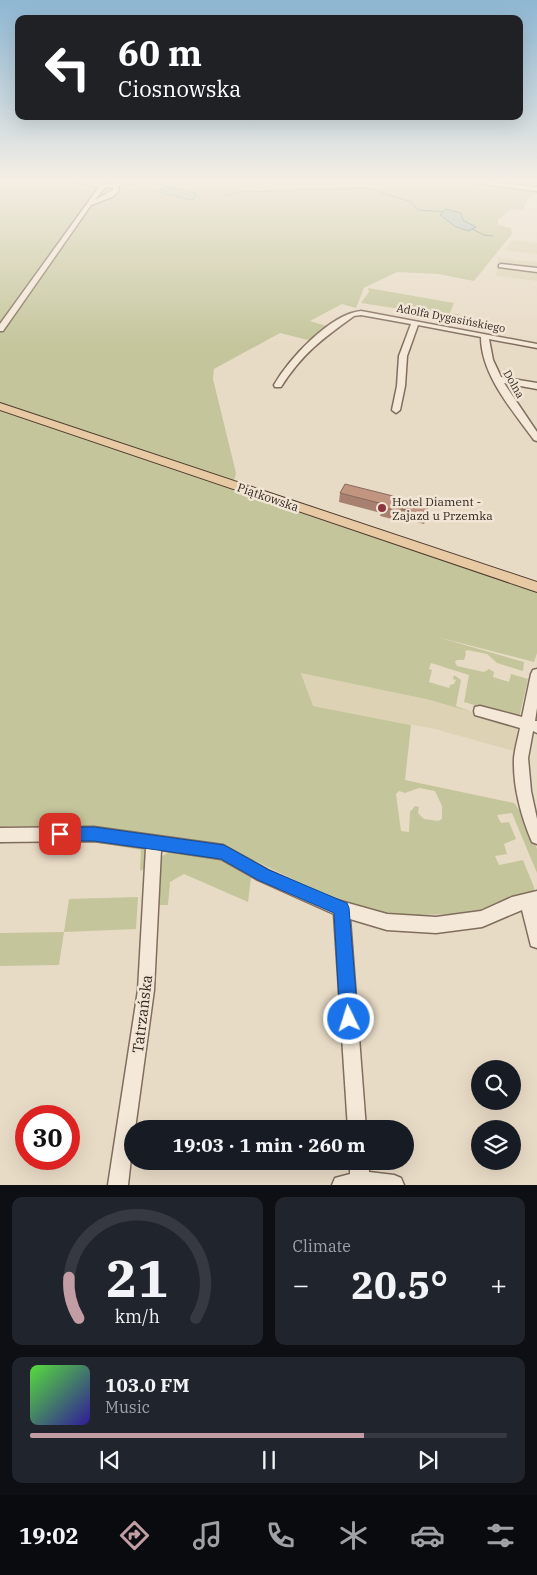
<!DOCTYPE html>
<html lang="en">
<head>
<meta charset="utf-8">
<style>
  :root { --surface:#171b24; --page:#20242c; --text:#f1f3f6; --muted:#9ea1a6; --line:#363941; --accent:#c29ea4 }
  body { margin:0; font-family:"IBM Plex Serif",serif; background:var(--page); color:var(--text); height:100vh; display:flex; flex-direction:column; font-size:19px; white-space:nowrap }
  * { box-sizing:border-box; margin:0 }
  p { font-size:16px; color:var(--muted) }
  .icon { flex:none; width:28px; height:28px; fill:none; stroke:currentColor; stroke-width:2; stroke-linecap:round; stroke-linejoin:round }
  .map { position:relative; height:1185px; overflow:hidden }
  .drawer { display:flex; flex-direction:column; gap:12px; padding:12px; background:#0d0f14; flex:1 }
  .drawer>* { flex:none }
  .top-card { position:absolute; left:15px; top:15px; width:508px; height:105px; border-radius:10px; box-shadow:0 5px 20px #0002; background:#202124; color:#fff; overflow:hidden }
  .controls { position:absolute; left:471px; top:1060px; display:grid; gap:10px }
  .controls a { display:grid; place-items:center; width:50px; height:50px; border-radius:50%; background:var(--surface); box-shadow:0 5px 20px #0002; font-size:25px }
  .speed { position:absolute; left:15px; top:1105px; display:flex; gap:10px; font-size:25px; font-weight:700; text-align:center }
  .speed>* { display:grid; place-content:center; width:65px; height:65px; border-radius:50%; background:var(--surface); box-shadow:0 5px 20px #0002; line-height:1 }
  .speed .limit { border:8px solid #d22; background:#fff; color:#111 }
  .pin { position:absolute; display:grid; place-items:center; width:42px; height:42px; color:#fff; margin:-21px; border-radius:10px; box-shadow:0 2px 8px #0006 }
  .me { position:absolute; width:55px; margin:-28px; rotate:356deg; stroke-linejoin:round; filter:drop-shadow(0 0 4px #0008) }
  .turn { display:flex; align-items:center; gap:18px; height:105px; padding:0 20px; font-size:22px }
  .turn .icon { width:65px; height:65px; stroke-width:2.5 }
  .turn b { display:block; font-size:35px; line-height:42px }
  .big { font-size:38px; font-weight:700; line-height:1.1 }
  .drawer .widget { flex:1; display:flex; flex-direction:column; justify-content:center; gap:8px; min-width:0; padding:0 18px; border-radius:10px; background:var(--page) }
  .drawer .dial { align-items:center; gap:0 }
  .dial svg { height:130px; overflow:visible; fill:none; stroke:var(--line); stroke-width:7; stroke-linecap:round; text-anchor:middle }
  .dial text { fill:var(--text); stroke:none }
  .song { display:flex; align-items:center; gap:15px }
  .cover { width:60px; height:60px; border-radius:8px; background:linear-gradient(135deg,hsl(110 70% 55%),hsl(250 70% 35%)) }
  .played { height:5px; border-radius:2px; background:linear-gradient(90deg,var(--accent) 70%,var(--line) 70%) }
  .keys { display:flex; justify-content:space-around; direction:ltr }
  .heat { display:flex; justify-content:space-between; align-items:center; font-size:28px; direction:ltr }
  .drawer .tiles { flex:1; display:grid; gap:12px; grid-template-columns:1fr 1fr }
  .widget:last-child { grid-column:span 2 }
  .trip { position:absolute; left:124px; top:1120px; width:290px; height:50px; border-radius:25px; background:var(--surface); box-shadow:0 5px 20px #0002; font-weight:700; line-height:50px; text-align:center }
  .tabs { display:flex; height:80px; justify-content:space-around; align-items:center; background:#090b0e; color:var(--muted) }
  .tabs .icon { width:35px; height:35px }
  .tabs .current { color:var(--accent) }
  .tabs b { font-size:22px; color:var(--text) }
  .map>svg:first-child { display:block }
  .farmland { fill:#ddd2b4 }
  .green { fill:#c4c59b; fill-rule:evenodd }
  .water { fill:#a7bcb4; stroke:#6f8980 }
  .lines { fill:none; stroke-linecap:round; stroke-linejoin:round }
  .stream { stroke:#6f8980; stroke-width:1 }
  .minor-casing { stroke:#816d5e; stroke-width:3 }
  .major-casing { stroke:#503d32; stroke-width:2 }
  .minor { fill:#f4e9d8; fill-rule:evenodd }
  .major { fill:#e7caa3; fill-rule:evenodd }
  .wall { fill:#a7806f }
  .shaded-wall { fill:#88685a }
  .building { fill:#c29581; stroke:#88685a }
  .route { fill:#1a73e8; stroke:#114b97 }
  .poi-dot { fill:#89363f; stroke:#f1e6d5; stroke-width:2 }
  .labels { text-anchor:middle; dominant-baseline:central; stroke-width:5; stroke-linejoin:round; paint-order:stroke }
  .far-street-label { font-size:11px; fill:#332720; stroke:#f1e6d5 }
  .street-label { font-size:12px; fill:#332720; stroke:#f1e6d5 }
  .poi-label { font-size:12px; fill:#332720; stroke:#f1e6d5; text-anchor:start }
  .near-street-label { font-size:15px; fill:#332720; stroke:#f1e6d5 }
</style>
</head>
<body>
<div class="map">
<svg width="537" height="1185" viewBox="0 0 537 1185">
  <rect width="100%" height="100%" fill="#e8dbc6"/>
  <g class="farmland">
    <path d="M513,240L537,243V254L504,250Z"/>
    <path d="M498,258L537,262V281L496,276Z"/>
    <path d="M301,672L426,699L518,725L514,751L435,729L313,706Z"/>
  </g>
  <g class="green">
    <path d="M0,181H71L97,185L99,187L98,190H102C107,186 137,183 146,181H454L537,191V194L528,198L523,210L512,209L498,220V225L511,228L512,234L474,281L438,274L397,272L364,288L356,308L342,304L310,321L330,327L312,341L280,333L214,369L213,379L236,473L232,490L537,592V653L534,662L437,637L524,662L523,671L497,663L487,654L467,650L465,652L466,654L464,660H457L455,662L457,666L484,672L489,669L494,672L493,677L509,682L511,674L528,679L519,718L464,702L469,675L431,663L429,669L432,670L429,682L449,688L450,685L454,684L456,680L453,679L454,675L461,680L456,706L472,712L426,699L301,673L313,706L411,725L405,780L514,803L524,816L537,849V873L512,813L497,815L501,823L509,822L516,839L504,844L507,854L495,856L499,865L523,860L534,887V893L481,913L393,916L331,898L225,846L96,829L11,826L0,828ZM168,186L196,193L190,200L158,192ZM419,788L435,791L442,806V819L438,821L424,819L418,813L419,807L415,806L410,812L409,832L401,831L396,794L399,791L405,793Z"/>
    <path d="M368,288L454,303L450,313L467,316L474,323L448,319L441,315L361,303L369,292Z"/>
    <path d="M93,838L146,847L148,851V867L140,871L141,850L93,842H11L0,844V839Z"/>
    <path d="M171,851L221,860L251,878L248,902L184,874L170,882L168,905H156L159,858Z"/>
    <path d="M138,897L136,929L64,932L59,965L0,966V933L64,932L69,899Z"/>
  </g>
  <g class="water">
    <path d="M168,186L196,193L194,199L191,200L157,192Z"/>
    <path d="M446,209L461,213L463,220L476,227L469,231L456,227L440,215Z"/>
  </g>
  <g class="lines">
    <g class="stream">
      <path d="M223,196L241,192L368,188L411,202L418,210L444,212"/>
      <path d="M472,229L484,235L493,236"/>
    </g>
    <defs>
      <g id="minor">
        <path d="M74,181L105,184L142,181L118,186L119,191L112,197L91,205L3,331H0V324L99,187ZM111,187L113,188V190L95,200L104,188Z"/>
        <path d="M462,181H483L537,187V191Z"/>
        <path d="M501,264L537,268V272L499,267V265Z"/>
        <path d="M361,311L537,344V348L489,339L493,360L501,377L537,383V389L504,383L537,432V441L534,440C513,411 481,375 481,337L418,325L407,356L405,386L400,410L396,413L392,410L397,386L399,356L411,324L361,315L354,316C322,339 302,354 281,387H275L274,385C289,359 330,314 361,311Z"/>
        <path d="M537,669V708L535,721H537V733L533,731L528,758L531,791L537,819V844L532,842C521,816 513,787 514,758C515,748 518,738 520,728L475,715L474,711L475,707L480,706L522,717L531,674L533,670Z"/>
        <path d="M94,827L223,845L268,870L330,898L387,914L436,917L481,911L512,897L537,891V948L531,946L522,910L482,927L436,933L387,930L350,919L366,1129H348L334,914L258,880L221,859L161,850L154,990L135,1129H132V1149L128,1185H108L138,990L146,848L94,841L0,842V828Z"/>
        <path d="M350,1161H368L369,1172L394,1175L401,1178L404,1185H332L335,1178L350,1174Z"/>
      </g>
      <path id="major" d="M0,403L537,582V592L0,410Z"/>
    </defs>
    <use href="#minor" class="minor-casing"/>
    <use href="#major" class="major-casing"/>
    <use href="#minor" class="minor"/>
    <use href="#major" class="major"/>
  </g>
  <path class="wall" d="M340,493L427,514L424,524L397,517L396,520L380,516L381,513L339,502Z"/>
  <path class="shaded-wall" d="M429,505L427,514L424,524L425,515Z"/>
  <path class="building" d="M345,484L429,505L425,515L399,508L397,511L381,507L383,504L340,493Z"/>
  <linearGradient id="sky" x2="0" y2="1"><stop stop-color="#8eb7d3"/><stop offset="0.52" stop-color="#f5efe5"/><stop offset="1" stop-color="#f5efe5" stop-opacity="0"/></linearGradient>
  <rect width="537" height="347" fill="url(#sky)"/>
  <path class="route" d="M60,827H94L224,845L269,870L347,903L349,908L358,1019L355,1025L349,1027L343,1025L340,1019L334,913L258,880L221,859L94,841H60L55,839L53,834L55,829Z"/>
  <circle class="poi-dot" cx="382" cy="508" r="5"/>
  <g class="labels">
    <g class="far-street-label">
      <text transform="translate(451 318) rotate(11)">Adolfa Dygasińskiego</text>
      <text transform="translate(514 384) rotate(60)">Dolna</text>
    </g>
    <g class="street-label">
      <text transform="translate(268 497) rotate(19)">Piątkowska</text>
    </g>
    <g class="poi-label">
      <text x="392" y="501">Hotel Diament -<tspan x="392" dy="14">Zajazd u Przemka</tspan></text>
    </g>
    <g class="near-street-label">
      <text transform="translate(142 1014) rotate(-83)">Tatrzańska</text>
    </g>
  </g>
</svg>
<div class="controls">
<a><svg class="icon" aria-label="search" viewBox="0 0 24 24"><circle cx="10" cy="10" r="6"/><path d="M15 15l6 6"/></svg></a>
<a><svg class="icon" aria-label="layers" viewBox="0 0 24 24"><path d="M12 4l9 5-9 5-9-5zM3 14l9 5 9-5"/></svg></a>
</div>
<div class="speed"><div class="limit">30</div></div>
<div class="pin" style="left:60px;top:834px;background:#d93025"><svg class="icon" aria-label="arrive" viewBox="0 0 24 24"><path d="M6 21V4h12l-3 4 3 4H6"/></svg></div>
<svg class="me" style="left:349px;top:1019px" viewBox="-20 -20 40 40"><circle r="17" fill="#1a73e8" stroke="#fff" stroke-width="3"/><path d="M0-11L8 9 0 5-8 9z" fill="#fff"/></svg>
<div class="trip">19:03 · 1 min · 260 m</div>
<div class="top-card">
<div class="turn"><svg class="icon" aria-label="left" viewBox="0 0 24 24"><path d="M17 20v-9H6M10 6l-5 5 5 5"/></svg><div><b>60 m</b>Ciosnowska</div></div>
</div>
</div>
<section class="drawer">
<div class="tiles">
<div class="widget dial"><svg viewBox="0 0 100 80">
<path d="M14 69A42 42 0 1 1 86 69"/>
<path d="M14 69A42 42 0 0 1 8 44" stroke="#c29ea4"/>
<text x="50" y="56" font-size="32" font-weight="700">21</text>
<text x="50" y="72" font-size="11">km/h</text>
</svg></div>
<div class="widget"><p>Climate</p>
<div class="heat"><a>−</a><b class="big">20.5°</b><a>+</a></div>
</div>
<div class="widget">
<div class="song"><i class="cover"></i><div><b>103.0 FM</b><p>Music</p></div></div>
<div class="played"></div>
<div class="keys"><svg class="icon" aria-label="previous" viewBox="0 0 24 24"><path d="M18 5L8 12l10 7zM5 5v14"/></svg><svg class="icon" aria-label="pause" viewBox="0 0 24 24"><path d="M8 5v14M16 5v14"/></svg><svg class="icon" aria-label="next" viewBox="0 0 24 24"><path d="M6 5l10 7-10 7zM19 5v14"/></svg></div>
</div>
</div>
</section>
<nav class="tabs">
<b>19:02</b>
<svg class="icon current" aria-label="directions" viewBox="0 0 24 24"><path d="M12 3l9 9-9 9-9-9zM9 14v-3h6M13 9l2 2-2 2"/></svg>
<svg class="icon" aria-label="music" viewBox="0 0 24 24"><path d="M9 18V5l10-2v13"/><circle cx="6" cy="18" r="3"/><circle cx="16" cy="16" r="3"/></svg>
<svg class="icon" aria-label="phone" viewBox="0 0 24 24"><path d="M5 4h4l2 5-3 2q2 4 5 5l2-3 5 2v4C11 20 4 13 5 4z"/></svg>
<svg class="icon" aria-label="climate" viewBox="0 0 24 24"><path d="M12 3v18M4 7l16 10M4 17L20 7"/></svg>
<svg class="icon" aria-label="car" viewBox="0 0 24 24"><path d="M5 17H2v-5l4-1 3-4h7l3 4 3 1v5h-3M9 17h6M6 11h13"/><circle cx="7" cy="17" r="2"/><circle cx="17" cy="17" r="2"/></svg>
<svg class="icon" aria-label="filters" viewBox="0 0 24 24"><path d="M4 7h16M4 17h16"/><circle cx="9" cy="7" r="2"/><circle cx="15" cy="17" r="2"/></svg>
</nav>
</body>
</html>
